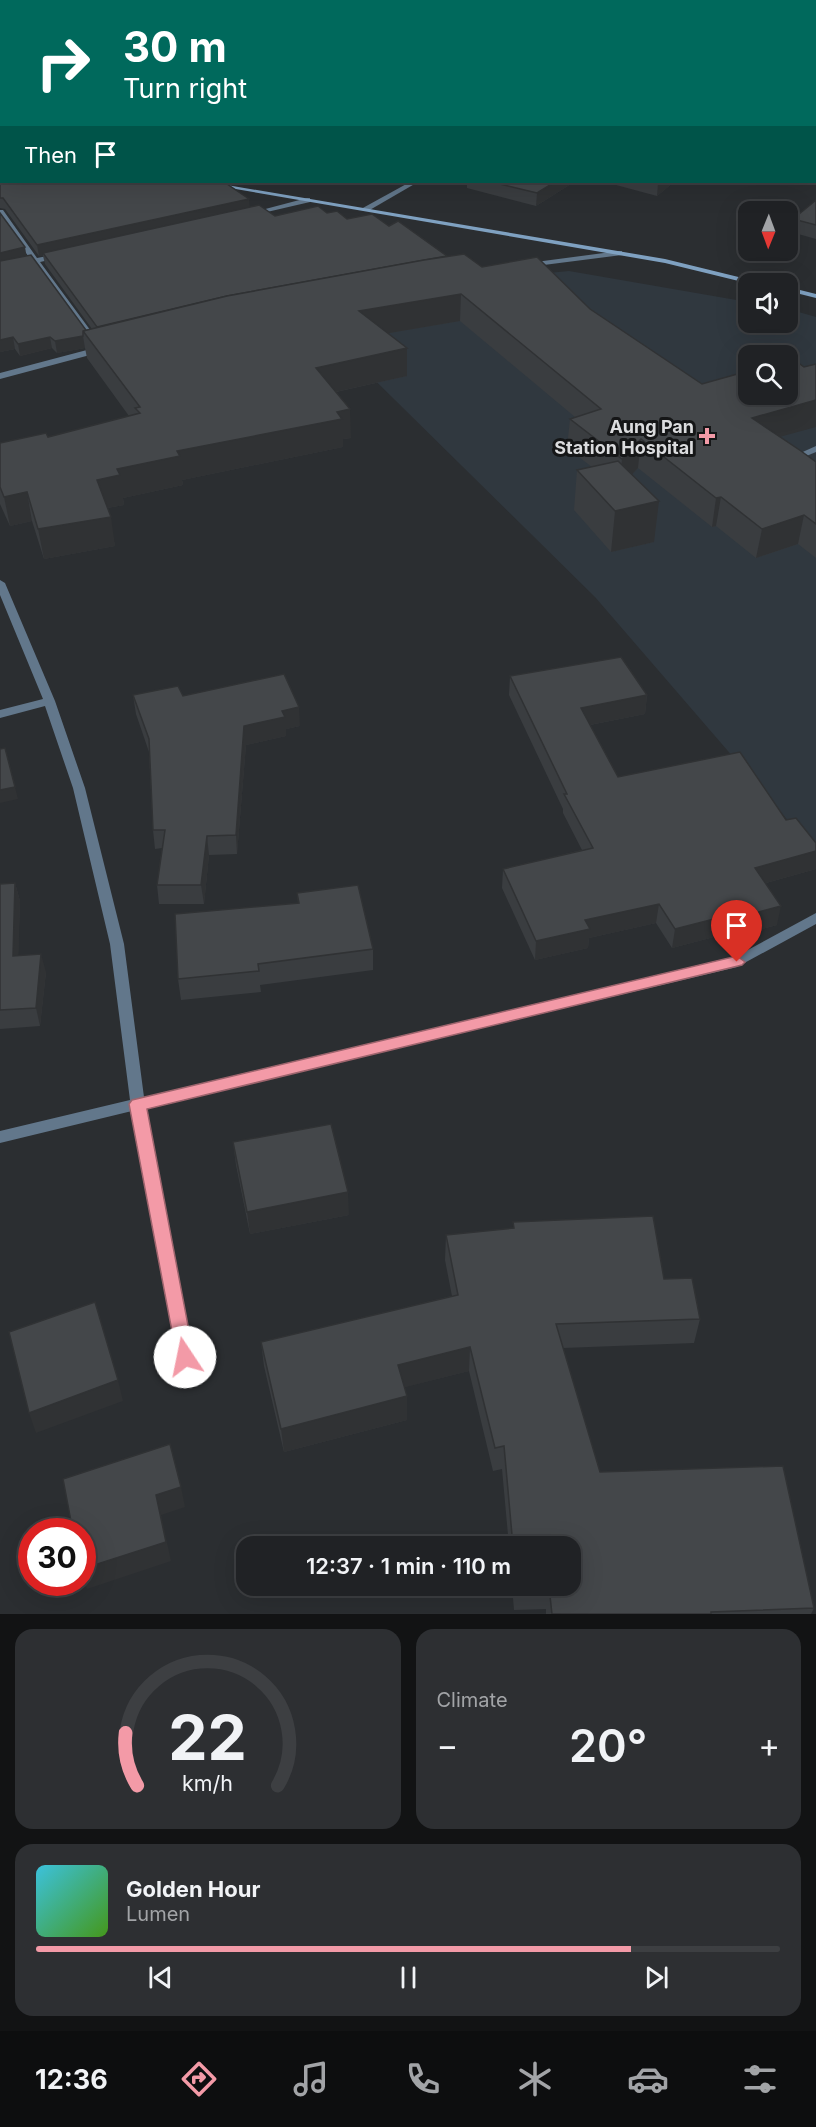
<!DOCTYPE html>
<html lang="en">
<head>
<meta charset="utf-8">
<style>
  :root { --surface:#202225; --page:#2d2f32; --text:#f1f3f6; --muted:#a2a4a7; --line:#3d3f42; --accent:#f39aa7 }
  body { margin:0; font-family:Inter,sans-serif; background:var(--page); color:var(--text); height:100vh; display:flex; flex-direction:column; font-size:22px; white-space:nowrap }
  * { box-sizing:border-box; margin:0 }
  p { font-size:20px; color:var(--muted) }
  .icon { flex:none; width:33px; height:33px; fill:none; stroke:currentColor; stroke-width:2; stroke-linecap:round; stroke-linejoin:round }
  .map { position:relative; height:1614px; overflow:hidden }
  .sheet { display:flex; flex-direction:column; gap:15px; padding:15px; background:#121314; flex:1 }
  .sheet>* { flex:none }
  .guide { position:absolute; left:0px; top:0px; width:816px; height:183px; box-shadow:0 6px 24px #0002,0 0 0 2px var(--line); background:#00695c; color:#fff; overflow:hidden }
  .needle { width:39px; rotate:181deg }
  .buttons { position:absolute; left:738px; top:201px; display:grid; gap:12px }
  .buttons a { display:grid; place-items:center; width:60px; height:60px; border-radius:12px; background:var(--surface); box-shadow:0 6px 24px #0002,0 0 0 2px var(--line); font-size:30px }
  .speed { position:absolute; left:18px; top:1518px; display:flex; gap:12px; font-size:30px; font-weight:700; text-align:center }
  .speed>* { display:grid; place-content:center; width:78px; height:78px; border-radius:50%; background:var(--surface); box-shadow:0 6px 24px #0002,0 0 0 2px var(--line); line-height:1 }
  .speed .limit { border:9px solid #d22; background:#fff; color:#111 }
  .pin { position:absolute; display:grid; place-items:center; width:51px; height:51px; color:#fff; margin:-62px -26px; border-radius:50% 50% 50% 0; rotate:-45deg; box-shadow:0 0 6px #0007 }
  .pin .icon { rotate:45deg }
  .me { position:absolute; width:66px; margin:-33px; rotate:349deg; stroke-linejoin:round; filter:drop-shadow(0 0 4px #0008) }
  .turn { display:flex; align-items:center; gap:21px; height:126px; padding:0 24px; font-size:27px }
  .turn .icon { width:78px; height:78px; stroke-width:2.5 }
  .turn b { display:block; font-size:42px; line-height:51px }
  .then { display:flex; align-items:center; height:57px; padding:0 24px; background:#0003; gap:12px; font-size:22px }
  .big { font-size:45px; font-weight:600; line-height:1.1 }
  .sheet .card { flex:1; display:flex; flex-direction:column; justify-content:center; gap:9px; min-width:0; padding:0 21px; border-radius:18px; background:var(--page) }
  .sheet .dial { align-items:center; gap:0 }
  .dial svg { height:156px; overflow:visible; fill:none; stroke:var(--line); stroke-width:7; stroke-linecap:round; text-anchor:middle }
  .dial text { fill:var(--text); stroke:none }
  .song { display:flex; align-items:center; gap:18px }
  .cover { width:72px; height:72px; border-radius:9px; background:linear-gradient(135deg,hsl(190 70% 55%),hsl(100 70% 35%)) }
  .played { height:6px; border-radius:3px; background:linear-gradient(90deg,var(--accent) 80%,var(--line) 80%) }
  .keys { display:flex; justify-content:space-around; direction:ltr }
  .heat { display:flex; justify-content:space-between; align-items:center; font-size:33px; direction:ltr }
  .sheet .tiles { flex:1; display:grid; gap:15px; grid-template-columns:1fr 1fr }
  .card:last-child { grid-column:span 2 }
  .trip { position:absolute; left:236px; top:1536px; width:345px; height:60px; border-radius:18px; background:var(--surface); box-shadow:0 6px 24px #0002,0 0 0 2px var(--line); font-weight:600; line-height:60px; text-align:center }
  .menu { display:flex; height:96px; justify-content:space-around; align-items:center; background:#0d0e0f; color:var(--muted) }
  .menu .icon { width:42px; height:42px }
  .menu .selected { color:var(--accent) }
  .menu b { font-size:27px; color:var(--text) }
  .map>svg:first-child { display:block }
  .built { fill:#30383f; fill-rule:evenodd }
  .lines { fill:none; stroke-linecap:round; stroke-linejoin:round }
  .lane { fill:#62778b; fill-rule:evenodd }
  .street { fill:#62778b; fill-rule:evenodd }
  .secondary { fill:#7fa1c1; fill-rule:evenodd }
  .wall { fill:#3a3d40 }
  .shaded-wall { fill:#303234 }
  .building { fill:#44474a; stroke:#303234; stroke-width:1.5 }
  .route { fill:#f39aa7; stroke:#9e646d; stroke-width:1.5 }
  .poi-dot { fill:#f39aa7; stroke:#151617; stroke-width:2 }
  .labels { text-anchor:middle; dominant-baseline:central; stroke-width:6; stroke-linejoin:round; paint-order:stroke }
  .far-poi-label { font-size:18px; font-weight:bold; fill:#dbdcde; stroke:#151617; text-anchor:end }
</style>
</head>
<body>
<div class="map">
<svg width="816" height="1614" viewBox="0 0 816 1614">
  <rect width="100%" height="100%" fill="#2b2e31"/>
  <path class="built" d="M569,271L748,302V322H788V309L816,317V853L595,597L329,335L517,276ZM748,356H788V394H748Z"/>
  <g class="lines">
    <path class="lane" d="M816,446V452L792,462L787,459Z"/>
    <g class="street">
      <path d="M410,182H418L368,211L361,209Z"/>
      <path d="M307,198H310V202L250,216L246,214Z"/>
      <path d="M0,210H3L37,258L63,253V257L40,262L99,342V346H93L34,263L0,271V267L31,260L0,217Z"/>
      <path d="M619,251H622V255L528,267L524,265L528,263Z"/>
      <path d="M102,346L105,347V351L0,379V373Z"/>
      <path d="M0,580L5,583L55,701L85,788L124,944L144,1097L733,958L816,913V924L737,967L146,1108L193,1357L191,1362L185,1365L179,1362L132,1111L0,1143V1131L130,1100L110,944L73,788L45,706L0,718V710L43,699L0,595Z"/>
    </g>
    <g class="secondary">
      <path d="M195,182H209L665,259L767,284H751L665,263Z"/>
      <path d="M788,287L816,294V298L788,291Z"/>
    </g>
  </g>
  <g class="wall">
    <path d="M0,0H42L2,182L250,207L275,216L327,213L347,219L389,226L447,256L482,267L590,309L780,437L816,462V558L798,544L756,558L716,526L712,527L638,468L632,474L654,542L611,552L574,510L577,470L592,467L567,448L570,419L575,417L460,321L388,333L407,348V376L336,392L351,438L343,439V447L182,480L183,485L123,498L124,505L107,508L115,546L44,559L32,521L10,526L0,504V443L48,437L129,416L87,358L85,348L57,353L52,348L20,356L15,349L0,352V213L27,256L86,330L92,329L45,264L43,256H39L5,209L0,208Z"/>
    <path d="M576,0H816V85H814V2H578Z"/>
    <path d="M467,182H574L536,206L467,188Z"/>
    <path d="M605,182H674L657,196Z"/>
    <path d="M816,200V239L791,232L793,219Z"/>
    <path d="M510,676L647,695L645,714L590,725L618,777L786,820L816,843V869L766,883L777,925L736,936L733,932L672,948L656,923L589,938L588,948L535,960L502,888L503,869L582,850L563,813V809L509,695Z"/>
    <path d="M133,695L183,696L300,726L286,729V736L246,745L237,854L209,855L204,904H159L157,885L162,848L155,849L153,830L149,752L136,714Z"/>
    <path d="M15,883L20,901L18,955L46,972L40,1026L0,1029V884Z"/>
    <path d="M297,893L373,949V970L260,985L261,992L181,1000L178,979L298,903Z"/>
    <path d="M233,1142L349,1215L250,1234L236,1165Z"/>
    <path d="M513,1222L664,1279L700,1319L694,1343L563,1348L600,1472L814,1608L811,1614H546V1609L514,1610L512,1586H570V1546H509L502,1469L493,1471L469,1371L404,1387L407,1420L284,1452L264,1366L261,1342L452,1296L445,1260L446,1235L513,1228Z"/>
  </g>
  <g class="shaded-wall">
    <path d="M555,182H574L536,206L537,193Z"/>
    <path d="M660,182H674L657,196L658,183Z"/>
    <path d="M249,199L250,209L43,253V256H39L37,245Z"/>
    <path d="M25,247L27,259L0,265V253Z"/>
    <path d="M461,294L460,321L360,338L359,311Z"/>
    <path d="M83,336L85,348L57,353L55,341Z"/>
    <path d="M13,337L15,349L0,352V340Z"/>
    <path d="M50,337L52,348L20,356L18,344Z"/>
    <path d="M407,348V376L317,396L316,368Z"/>
    <path d="M816,400V427L747,446L752,418Z"/>
    <path d="M350,409L351,438L343,439V447L182,480L183,485L123,498L124,505L101,509L97,480L117,469L177,451Z"/>
    <path d="M641,439L638,468L619,488L622,459Z"/>
    <path d="M27,492L32,521L10,526L4,497Z"/>
    <path d="M721,497L716,526L712,527L716,498Z"/>
    <path d="M659,501L654,542L611,552L615,511Z"/>
    <path d="M804,515L798,544L756,558L762,529Z"/>
    <path d="M111,517L115,546L44,559L38,529Z"/>
    <path d="M647,695L645,714L579,727L581,708Z"/>
    <path d="M299,707L300,726L286,729V736L246,745L237,854L236,835L244,726L282,711Z"/>
    <path d="M15,787L18,799L0,803V790Z"/>
    <path d="M207,836L209,855L204,904L201,885Z"/>
    <path d="M816,851V869L751,887L755,868Z"/>
    <path d="M15,883L20,901L18,974L13,956Z"/>
    <path d="M659,904L656,923L589,938L588,948L535,960L536,941L585,920Z"/>
    <path d="M781,906L777,925L736,936L740,917Z"/>
    <path d="M737,913L733,932L672,948L675,929Z"/>
    <path d="M41,954L46,972L40,1026L36,1008Z"/>
    <path d="M348,1192L349,1215L250,1234L247,1212Z"/>
    <path d="M470,1347L469,1371L398,1389V1365Z"/>
    <path d="M118,1380L123,1401L36,1433L29,1413Z"/>
    <path d="M407,1396V1420L284,1452L281,1429Z"/>
    <path d="M181,1487L185,1507L161,1515L171,1561L87,1589L82,1577V1569L156,1495Z"/>
  </g>
  <g class="building">
    <path d="M0,0H42L46,2H2V115H0Z"/>
    <path d="M587,0H816V33L814,34V2H589Z"/>
    <path d="M814,38L815,41H816V55L814,54Z"/>
    <path d="M814,60L816,61V73L814,74Z"/>
    <path d="M0,122H2V182H224L249,199L37,245L3,198H0Z"/>
    <path d="M492,182H555L537,193Z"/>
    <path d="M816,200V225L793,219Z"/>
    <path d="M259,205L275,216L318,206L327,213L337,211L347,219L372,214L389,226L398,221L447,256L227,296L97,327L43,253Z"/>
    <path d="M0,213L25,247L0,253Z"/>
    <path d="M464,254L482,267L537,257L590,309L702,384L748,371V394H788V361L793,359L804,367L816,364V400L752,418L801,451L816,462V524L804,515L762,529L721,497L716,498L641,439L622,459L570,419L601,409L461,294L359,311L407,348L316,368L350,409L337,412L342,419L177,451L180,456L117,469L120,475L97,480L111,517L38,529L27,492L4,497L0,487V443L46,433L48,437L140,413L135,408L140,407L83,331L227,296L424,260Z"/>
    <path d="M31,255L86,330L83,331V336L55,341L50,337L18,344L13,337L0,340V261Z"/>
    <path d="M618,461L659,501L615,511L577,470Z"/>
    <path d="M621,657L647,695L581,708L618,777L740,752L786,820L796,818L816,843V851L755,868L781,906L740,917L737,913L675,929L659,904L585,920L590,929L536,941L503,869L593,848L564,794H567L510,676Z"/>
    <path d="M284,674L299,707L282,711L285,717L244,726L236,835L207,836L201,885H157L165,830H153L149,739L133,695L178,686L183,696Z"/>
    <path d="M5,748L15,787L0,790V749Z"/>
    <path d="M15,883L13,956L41,954L36,1008L0,1010V884Z"/>
    <path d="M358,885L373,949L258,964L259,971L178,979L175,914L299,903L297,893Z"/>
    <path d="M331,1124L348,1192L247,1212L233,1142Z"/>
    <path d="M653,1216L664,1279L692,1278L700,1319L556,1324L600,1472L783,1466L814,1608L711,1612V1614H552L549,1587L516,1589V1586H570V1546H513L504,1446L495,1448L470,1347L398,1365L407,1396L281,1429L261,1342L458,1295L446,1235L514,1228L513,1222Z"/>
    <path d="M95,1302L118,1380L29,1413L9,1332Z"/>
    <path d="M170,1444L181,1487L156,1495L166,1542L82,1569V1532H73L63,1479Z"/>
  </g>
  <path class="route" d="M737,956L745,962L742,965L147,1109L194,1357L192,1363L185,1366L178,1363L129,1104L132,1100Z"/>
  <path class="poi-dot" d="M704 427h6v6h6v6h-6v6h-6v-6h-6v-6h6z"/>
  <g class="labels">
    <g class="far-poi-label">
      <text x="694" y="426">Aung Pan<tspan x="694" dy="21">Station Hospital</tspan></text>
    </g>
  </g>
</svg>
<div class="buttons">
<a><svg class="needle" viewBox="-14 -14 28 28"><path d="M0-13l5 13h-10z" fill="#e53935"/><path d="M0 13l5-13h-10z" fill="#a2a4a7"/></svg></a>
<a><svg class="icon" aria-label="sound" viewBox="0 0 24 24"><path d="M4 9h4l5-4v14l-5-4H4zM17 9q2 3 0 6"/></svg></a>
<a><svg class="icon" aria-label="search" viewBox="0 0 24 24"><circle cx="10" cy="10" r="6"/><path d="M15 15l6 6"/></svg></a>
</div>
<div class="speed"><div class="limit">30</div></div>
<div class="pin" style="left:737px;top:962px;background:#d93025"><svg class="icon" aria-label="arrive" viewBox="0 0 24 24"><path d="M6 21V4h12l-3 4 3 4H6"/></svg></div>
<svg class="me" style="left:185px;top:1357px" viewBox="-20 -20 40 40"><circle r="19" fill="#fff"/><path d="M0-13L10 11 0 6-10 11z" fill="#f39aa7"/></svg>
<div class="trip">12:37 · 1 min · 110 m</div>
<div class="guide">
<div class="turn"><svg class="icon" aria-label="right" viewBox="0 0 24 24"><path d="M7 20v-9h11M14 6l5 5-5 5"/></svg><div><b>30 m</b>Turn right</div></div>
<div class="then">Then<svg class="icon" aria-label="arrive" viewBox="0 0 24 24"><path d="M6 21V4h12l-3 4 3 4H6"/></svg></div>
</div>
</div>
<section class="sheet">
<div class="tiles">
<div class="card dial"><svg viewBox="0 0 100 80">
<path d="M14 69A42 42 0 1 1 86 69"/>
<path d="M14 69A42 42 0 0 1 8 42" stroke="#f39aa7"/>
<text x="50" y="56" font-size="32" font-weight="700">22</text>
<text x="50" y="72" font-size="11">km/h</text>
</svg></div>
<div class="card"><p>Climate</p>
<div class="heat"><a>−</a><b class="big">20°</b><a>+</a></div>
</div>
<div class="card">
<div class="song"><i class="cover"></i><div><b>Golden Hour</b><p>Lumen</p></div></div>
<div class="played"></div>
<div class="keys"><svg class="icon" aria-label="previous" viewBox="0 0 24 24"><path d="M18 5L8 12l10 7zM5 5v14"/></svg><svg class="icon" aria-label="pause" viewBox="0 0 24 24"><path d="M8 5v14M16 5v14"/></svg><svg class="icon" aria-label="next" viewBox="0 0 24 24"><path d="M6 5l10 7-10 7zM19 5v14"/></svg></div>
</div>
</div>
</section>
<nav class="menu">
<b>12:36</b>
<svg class="icon selected" aria-label="directions" viewBox="0 0 24 24"><path d="M12 3l9 9-9 9-9-9zM9 14v-3h6M13 9l2 2-2 2"/></svg>
<svg class="icon" aria-label="music" viewBox="0 0 24 24"><path d="M9 18V5l10-2v13"/><circle cx="6" cy="18" r="3"/><circle cx="16" cy="16" r="3"/></svg>
<svg class="icon" aria-label="phone" viewBox="0 0 24 24"><path d="M5 4h4l2 5-3 2q2 4 5 5l2-3 5 2v4C11 20 4 13 5 4z"/></svg>
<svg class="icon" aria-label="climate" viewBox="0 0 24 24"><path d="M12 3v18M4 7l16 10M4 17L20 7"/></svg>
<svg class="icon" aria-label="car" viewBox="0 0 24 24"><path d="M5 17H2v-5l4-1 3-4h7l3 4 3 1v5h-3M9 17h6M6 11h13"/><circle cx="7" cy="17" r="2"/><circle cx="17" cy="17" r="2"/></svg>
<svg class="icon" aria-label="filters" viewBox="0 0 24 24"><path d="M4 7h16M4 17h16"/><circle cx="9" cy="7" r="2"/><circle cx="15" cy="17" r="2"/></svg>
</nav>
</body>
</html>
